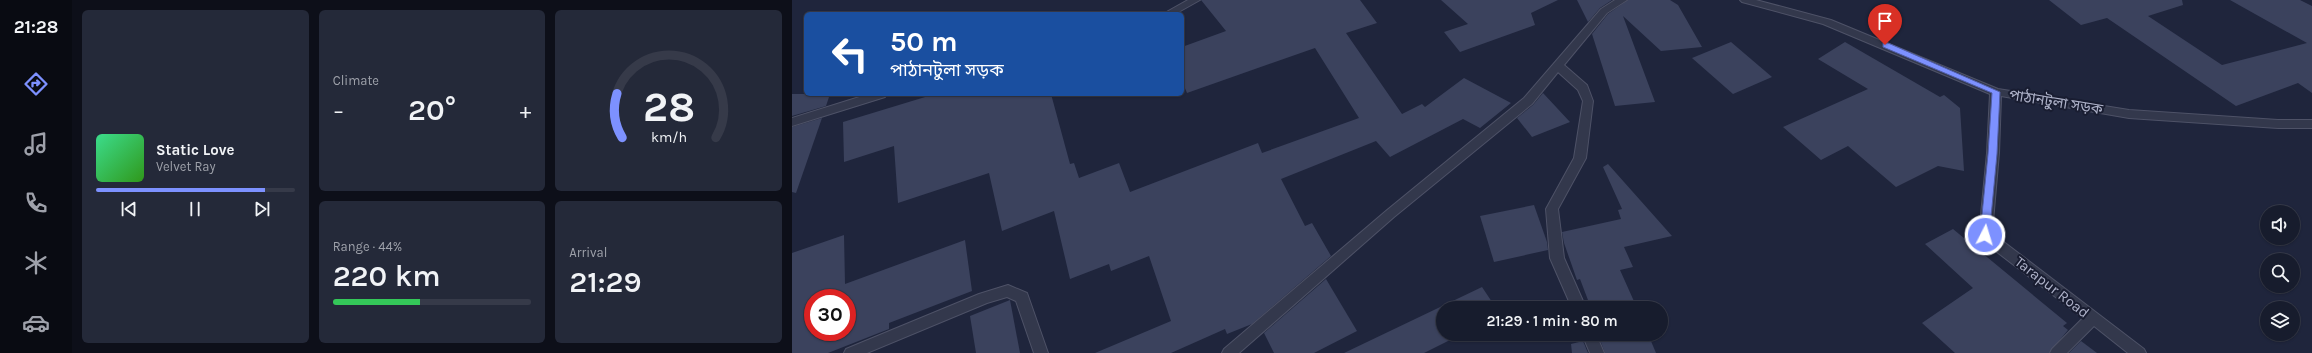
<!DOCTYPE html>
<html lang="en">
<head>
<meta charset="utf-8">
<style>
  :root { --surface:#171c2d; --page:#242939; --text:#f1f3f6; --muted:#9ea1aa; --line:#363a49; --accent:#7d91ff }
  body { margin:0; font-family:Karla,"Noto Sans Bengali",sans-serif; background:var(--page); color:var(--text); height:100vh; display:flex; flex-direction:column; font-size:15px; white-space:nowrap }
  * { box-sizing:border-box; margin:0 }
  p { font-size:13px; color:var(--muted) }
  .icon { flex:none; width:22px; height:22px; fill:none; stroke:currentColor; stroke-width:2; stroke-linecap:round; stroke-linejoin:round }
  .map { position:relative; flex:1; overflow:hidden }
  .side { display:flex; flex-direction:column; gap:10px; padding:10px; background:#0d0f19; width:720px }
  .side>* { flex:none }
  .top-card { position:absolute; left:12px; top:12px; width:380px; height:84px; border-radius:6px; box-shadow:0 1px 3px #0004,0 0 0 1px var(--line); background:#1a4fa0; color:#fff; overflow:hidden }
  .tools { position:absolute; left:1468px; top:205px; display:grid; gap:8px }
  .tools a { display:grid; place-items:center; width:40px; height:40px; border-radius:50%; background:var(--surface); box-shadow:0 1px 3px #0004,0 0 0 1px var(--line); font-size:20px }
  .speed { position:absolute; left:12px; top:289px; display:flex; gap:8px; font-size:20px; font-weight:700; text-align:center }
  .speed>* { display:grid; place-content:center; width:52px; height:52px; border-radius:50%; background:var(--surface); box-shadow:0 1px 3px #0004,0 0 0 1px var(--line); line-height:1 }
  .speed .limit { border:6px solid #d22; background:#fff; color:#111 }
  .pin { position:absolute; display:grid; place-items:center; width:34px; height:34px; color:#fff; margin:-41px -17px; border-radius:50% 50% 50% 0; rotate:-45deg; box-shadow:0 0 4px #0007 }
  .pin .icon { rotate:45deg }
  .me { position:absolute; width:44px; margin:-22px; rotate:5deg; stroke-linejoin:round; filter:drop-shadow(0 0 3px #0008) }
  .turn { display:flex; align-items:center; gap:14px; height:84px; padding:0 20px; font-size:18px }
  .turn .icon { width:52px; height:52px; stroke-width:2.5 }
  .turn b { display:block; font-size:28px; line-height:34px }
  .big { font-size:30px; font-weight:600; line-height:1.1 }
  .side .widget { flex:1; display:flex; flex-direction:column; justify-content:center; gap:6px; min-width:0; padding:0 14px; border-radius:6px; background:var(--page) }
  .side .dial { align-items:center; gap:0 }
  .dial svg { height:104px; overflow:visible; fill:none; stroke:var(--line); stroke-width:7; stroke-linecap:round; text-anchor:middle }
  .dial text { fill:var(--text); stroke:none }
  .song { display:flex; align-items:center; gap:12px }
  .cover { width:48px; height:48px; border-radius:6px; background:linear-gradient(135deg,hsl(150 70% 55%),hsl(110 70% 35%)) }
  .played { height:4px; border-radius:2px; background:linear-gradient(90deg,var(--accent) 85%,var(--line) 85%) }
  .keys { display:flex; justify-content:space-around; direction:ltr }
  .heat { display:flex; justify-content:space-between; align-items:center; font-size:22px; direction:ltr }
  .charge { height:6px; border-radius:3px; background:linear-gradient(90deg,#34c759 44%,var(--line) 0) }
  .side .tiles { flex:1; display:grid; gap:10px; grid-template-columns:repeat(3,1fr) }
  .widget:first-child { grid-row:span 2 }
  .trip { position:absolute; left:644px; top:301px; width:232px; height:40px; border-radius:20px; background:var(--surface); box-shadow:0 1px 3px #0004,0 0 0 1px var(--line); font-weight:600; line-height:40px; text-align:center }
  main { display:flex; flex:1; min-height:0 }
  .menu { display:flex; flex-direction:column; width:72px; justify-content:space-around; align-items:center; background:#090b12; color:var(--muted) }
  .menu .icon { width:28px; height:28px }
  .menu .active { color:var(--accent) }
  .menu b { font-size:18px; color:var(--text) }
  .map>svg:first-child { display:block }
  .building { fill:#3b425d; fill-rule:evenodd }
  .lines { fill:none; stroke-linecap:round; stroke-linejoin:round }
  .minor-casing { stroke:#4e5267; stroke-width:2 }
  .minor { fill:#33384c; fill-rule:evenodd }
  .route { fill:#7d91ff; stroke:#515ea6 }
  .labels { text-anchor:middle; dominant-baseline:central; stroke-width:4; stroke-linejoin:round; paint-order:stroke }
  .street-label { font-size:15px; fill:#aeb2c9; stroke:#191d31 }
</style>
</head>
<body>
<main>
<nav class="menu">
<b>21:28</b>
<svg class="icon active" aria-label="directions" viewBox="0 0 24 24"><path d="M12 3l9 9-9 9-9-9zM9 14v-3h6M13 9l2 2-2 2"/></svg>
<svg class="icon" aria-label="music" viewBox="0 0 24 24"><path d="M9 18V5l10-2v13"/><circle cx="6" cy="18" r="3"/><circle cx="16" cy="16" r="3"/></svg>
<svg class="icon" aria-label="phone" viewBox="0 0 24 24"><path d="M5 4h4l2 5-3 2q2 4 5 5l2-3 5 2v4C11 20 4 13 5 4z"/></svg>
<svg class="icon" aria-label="climate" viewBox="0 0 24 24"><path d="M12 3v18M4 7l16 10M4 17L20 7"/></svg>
<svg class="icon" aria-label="car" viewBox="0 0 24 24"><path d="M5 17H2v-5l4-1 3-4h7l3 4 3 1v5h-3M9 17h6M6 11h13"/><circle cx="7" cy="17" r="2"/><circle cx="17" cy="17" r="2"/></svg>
</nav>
<section class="side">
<div class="tiles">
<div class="widget">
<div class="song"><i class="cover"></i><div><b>Static Love</b><p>Velvet Ray</p></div></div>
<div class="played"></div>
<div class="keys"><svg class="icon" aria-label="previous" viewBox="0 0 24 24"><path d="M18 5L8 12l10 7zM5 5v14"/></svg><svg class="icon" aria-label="pause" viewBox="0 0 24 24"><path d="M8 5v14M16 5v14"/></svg><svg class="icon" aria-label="next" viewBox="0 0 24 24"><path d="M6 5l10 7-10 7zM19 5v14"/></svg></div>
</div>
<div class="widget"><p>Climate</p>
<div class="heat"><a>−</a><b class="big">20°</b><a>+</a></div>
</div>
<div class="widget dial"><svg viewBox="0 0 100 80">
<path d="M14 69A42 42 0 1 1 86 69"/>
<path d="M14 69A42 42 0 0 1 10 35" stroke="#7d91ff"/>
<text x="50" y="56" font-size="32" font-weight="700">28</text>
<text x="50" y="72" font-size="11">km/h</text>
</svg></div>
<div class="widget"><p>Range · 44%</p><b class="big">220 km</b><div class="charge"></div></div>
<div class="widget"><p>Arrival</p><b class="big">21:29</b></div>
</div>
</section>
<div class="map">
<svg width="1520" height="353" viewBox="0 0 1520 353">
  <rect width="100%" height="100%" fill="#1f253c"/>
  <g class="building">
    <path d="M409,0H568L585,23L554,33L610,114L630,104L633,107L672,78L719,103L688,128L671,119L598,157L584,141L489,179L513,226L520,223L539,256L460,324L435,334L433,329L379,353H303L379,321L357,256L319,271L317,264L278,279L262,211L210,231L197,173L106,203L102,146L52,162L51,122L143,94H259L278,164L282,163L287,178L327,163L338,192L466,143L470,153L567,118L523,48L395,93L390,81V47L434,31Z"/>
    <path d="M649,0H766L739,13L743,25L668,52L652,32L676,24Z"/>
    <path d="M785,0H820L808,8L796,22Z"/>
    <path d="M836,0H878L886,5L910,47L869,51L831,16L863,102L823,106L800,34L816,14Z"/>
    <path d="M1257,0H1390L1391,5L1356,16L1430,65L1515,43L1438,0H1508L1520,6V93L1506,83L1444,106L1315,18L1289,25Z"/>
    <path d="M939,42L980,77L941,94L900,58Z"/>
    <path d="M1053,42L1148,97L1152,95L1168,108L1172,171L1146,166L1104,187L1056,146L1029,160L991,127L1076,89L1026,59Z"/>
    <path d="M751,93L778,122L740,137L725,118L741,105Z"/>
    <path d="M0,94H38L34,106L0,116Z"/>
    <path d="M30,118L4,193L0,192V127Z"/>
    <path d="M816,164L880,236L832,247L841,267L828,270L845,308H799L788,279L785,280L772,243L770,232L829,219L826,210L830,209L811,167Z"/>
    <path d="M742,205L755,242L756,250L702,262L688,216Z"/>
    <path d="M1161,229L1275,323L1271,326L1276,330L1257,353H1163L1130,323L1181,288L1133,244Z"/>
    <path d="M52,235L53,284L173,240L180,291L97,323V329L36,353H0V253ZM21,298H55V332H21Z"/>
    <path d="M534,279L565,331L522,353H482L472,333Z"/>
    <path d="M690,287L704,308H651V334H670L632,353H552Z"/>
    <path d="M218,300L228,353H184L178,316Z"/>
    <path d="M819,334H856L864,353H813L807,337Z"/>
    <path d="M791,341L796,353H780L779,344Z"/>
    <path d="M1289,341L1305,353H1277Z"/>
  </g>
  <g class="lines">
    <defs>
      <g id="minor">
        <path d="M396,0H408L383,14H371Z"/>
        <path d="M823,0H835L815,13L772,65L795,85L801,101L794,158L766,209L772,258L794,308H780L758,258L754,209L782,158L791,101L786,90L766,72L740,104L602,217L447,353H430L432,349L594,211L732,98L809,9Z"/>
        <path d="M948,0H964L1039,20L1206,89L1337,110L1486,120H1520V128H1486L1337,118L1209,96L1207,153L1200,233L1352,349L1354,353H1336L1302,326L1275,353H1258L1260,349L1291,318L1188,239L1187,235L1195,153L1198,94L1031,24L950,2Z"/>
        <path d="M77,94H94L93,97L0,126V118Z"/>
        <path d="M216,285L235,293L256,353H242L224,301L215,297L195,303L75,353H52L54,349L187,294Z"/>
        <path d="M790,334H804L812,353H798Z"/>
      </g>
    </defs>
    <use href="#minor" class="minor-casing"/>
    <use href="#minor" class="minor"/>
  </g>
  <path class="route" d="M1091,43H1096L1208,92L1205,154L1197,238H1190L1188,235L1196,154L1200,93L1091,47Z"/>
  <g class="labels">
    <g class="street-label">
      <text transform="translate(1264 102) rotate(9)">পাঠানটুলা সড়ক</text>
      <text transform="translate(1260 287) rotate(38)">Tarapur Road</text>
    </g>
  </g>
</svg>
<div class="tools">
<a><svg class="icon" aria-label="sound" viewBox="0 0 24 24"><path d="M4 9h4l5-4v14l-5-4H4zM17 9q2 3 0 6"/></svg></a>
<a><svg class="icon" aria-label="search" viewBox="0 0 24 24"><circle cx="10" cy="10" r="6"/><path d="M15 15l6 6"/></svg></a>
<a><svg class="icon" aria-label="layers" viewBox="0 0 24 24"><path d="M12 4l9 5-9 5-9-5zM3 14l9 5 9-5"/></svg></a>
</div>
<div class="speed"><div class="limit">30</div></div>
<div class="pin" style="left:1093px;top:45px;background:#d93025"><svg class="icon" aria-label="arrive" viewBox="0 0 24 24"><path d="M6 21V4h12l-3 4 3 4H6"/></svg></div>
<svg class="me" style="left:1193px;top:235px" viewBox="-20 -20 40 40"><circle r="17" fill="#7d91ff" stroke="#fff" stroke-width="3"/><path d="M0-11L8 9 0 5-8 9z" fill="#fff"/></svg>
<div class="trip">21:29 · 1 min · 80 m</div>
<div class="top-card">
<div class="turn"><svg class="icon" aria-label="left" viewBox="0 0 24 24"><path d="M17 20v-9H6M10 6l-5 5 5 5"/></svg><div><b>50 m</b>পাঠানটুলা সড়ক</div></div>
</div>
</div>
</main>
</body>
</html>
